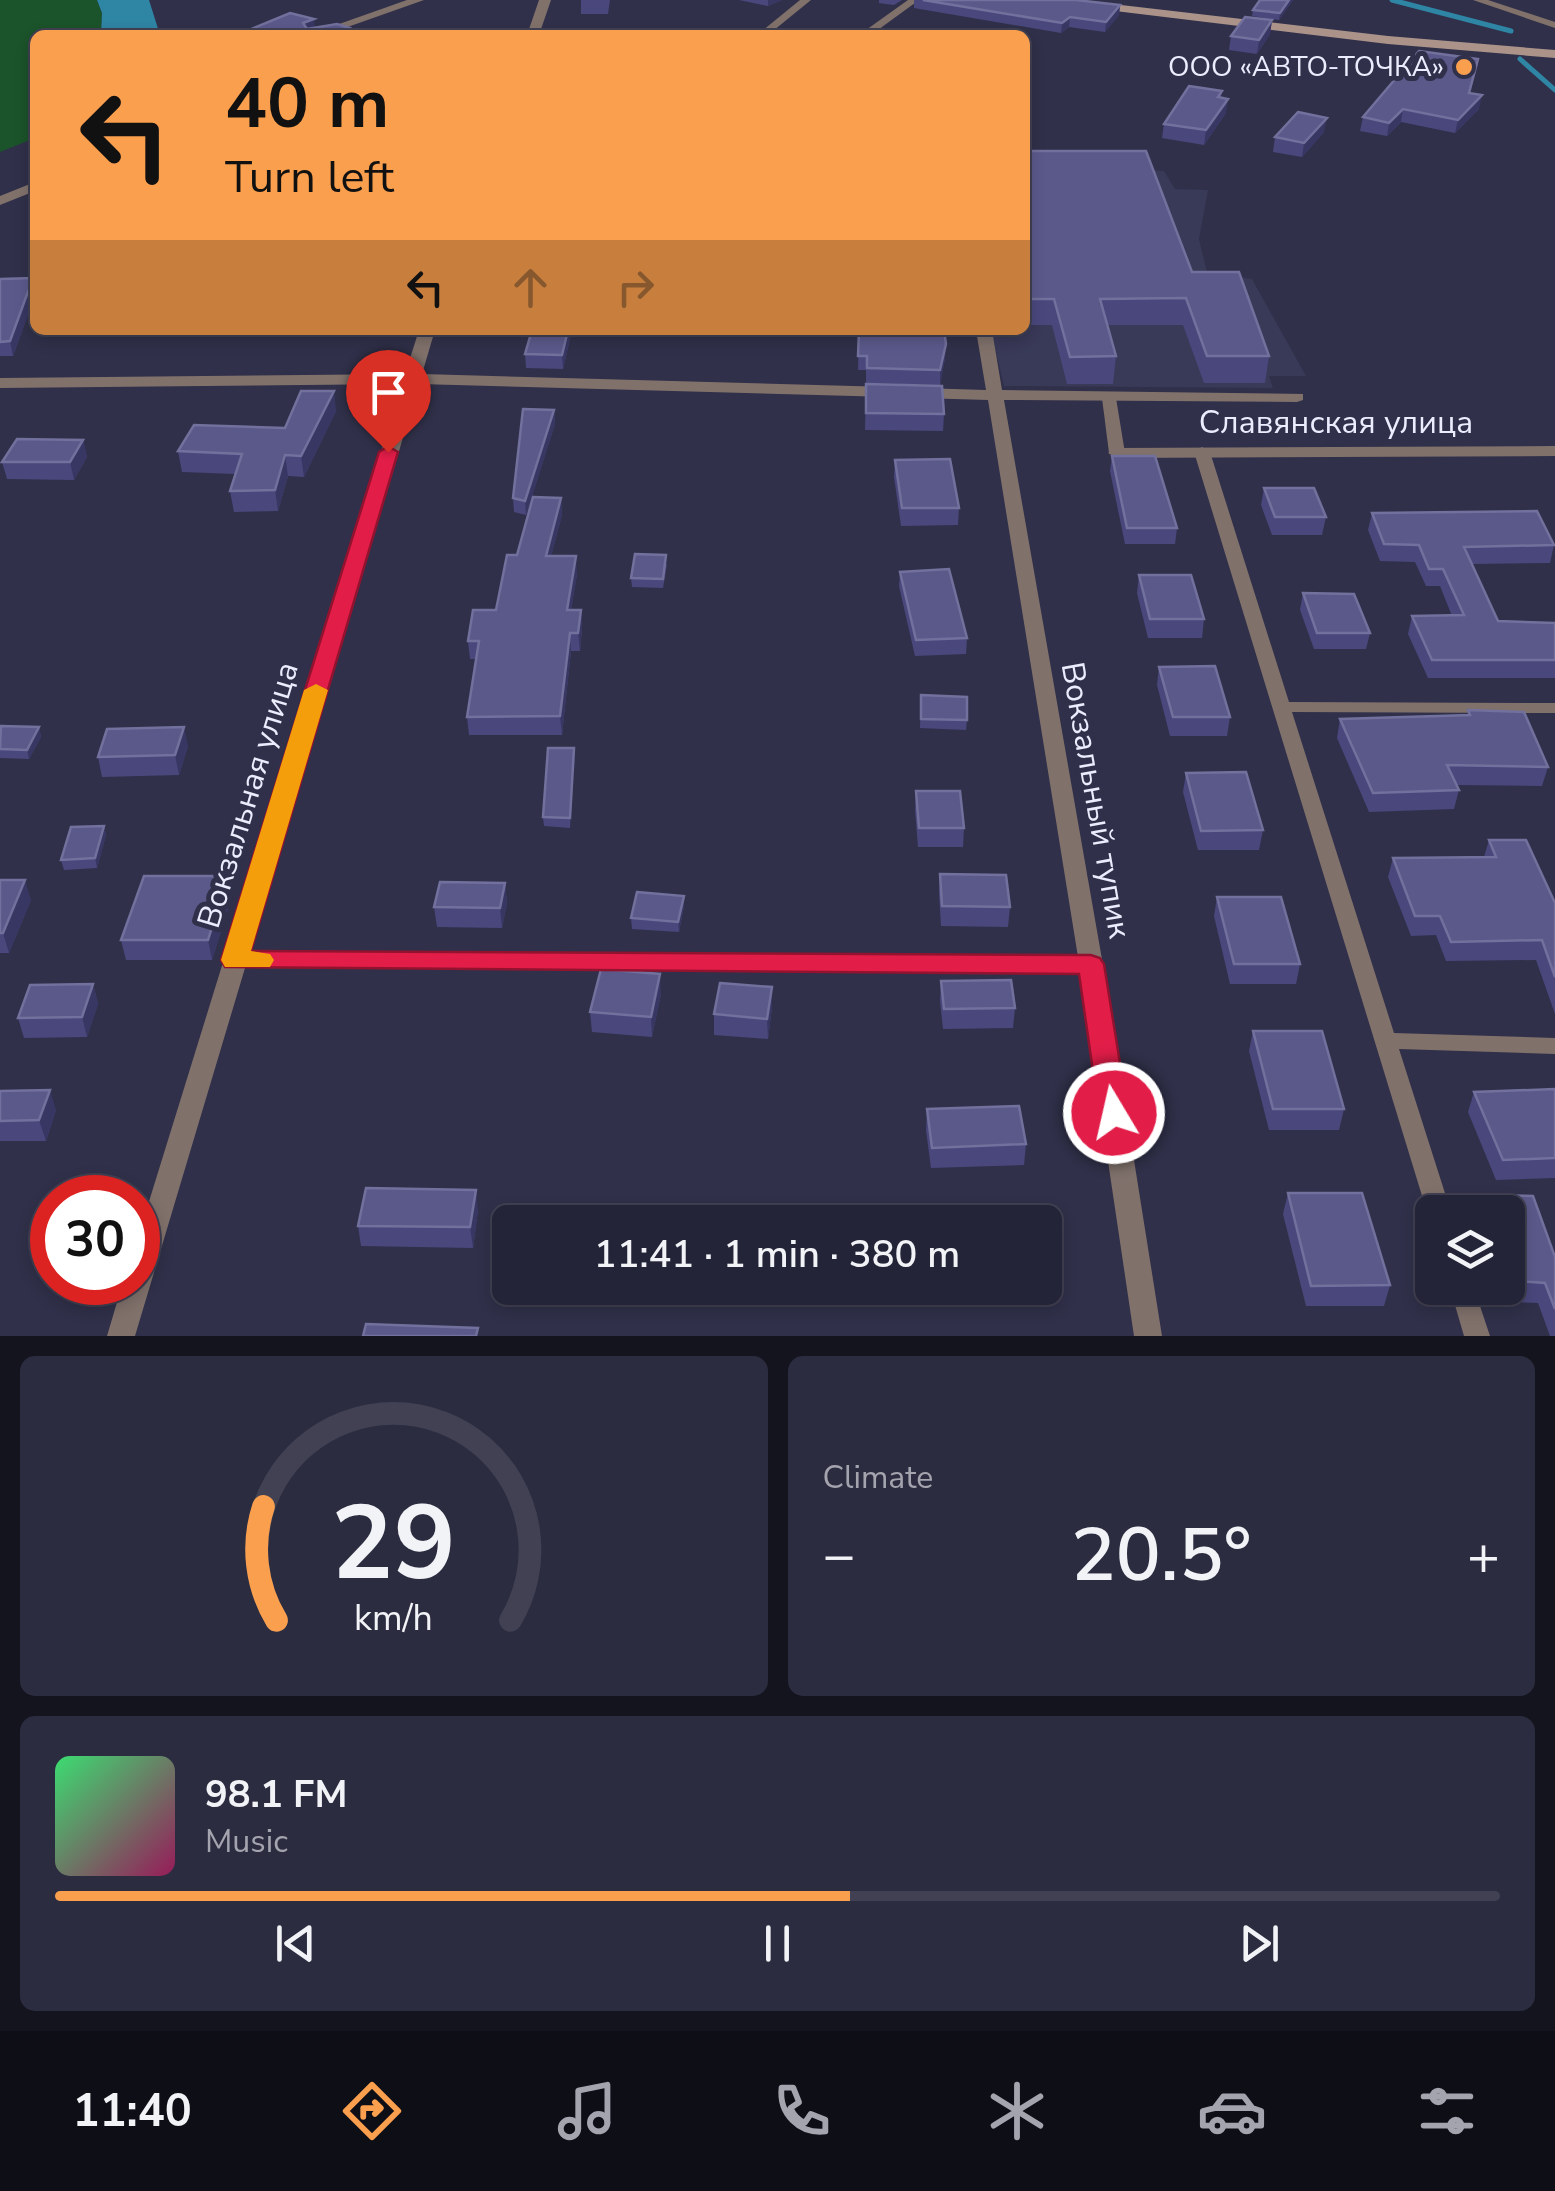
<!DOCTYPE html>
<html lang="en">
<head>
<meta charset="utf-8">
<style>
  :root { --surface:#242438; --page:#2c2c40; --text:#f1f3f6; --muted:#a3a4ae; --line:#414153; --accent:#fa9f4e }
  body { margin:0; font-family:"Nunito Sans",sans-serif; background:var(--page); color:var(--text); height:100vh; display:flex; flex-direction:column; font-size:38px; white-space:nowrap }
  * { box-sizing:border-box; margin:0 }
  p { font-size:32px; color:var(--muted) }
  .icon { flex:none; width:55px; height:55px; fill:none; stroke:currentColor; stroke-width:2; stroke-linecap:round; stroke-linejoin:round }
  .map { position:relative; height:1336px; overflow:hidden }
  .drawer { display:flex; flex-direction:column; gap:20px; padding:20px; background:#14141f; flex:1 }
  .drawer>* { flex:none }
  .guide { position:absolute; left:30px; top:30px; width:1000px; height:305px; border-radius:15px; box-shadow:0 5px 15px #0003,0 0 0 2px var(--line); background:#fa9f4e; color:#111; overflow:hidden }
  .fabs { position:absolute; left:1415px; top:1195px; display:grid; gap:20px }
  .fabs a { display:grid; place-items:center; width:110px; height:110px; border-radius:15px; background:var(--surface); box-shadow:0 5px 15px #0003,0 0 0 2px var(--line); font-size:50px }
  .speed { position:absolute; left:30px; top:1175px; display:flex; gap:20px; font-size:50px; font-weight:700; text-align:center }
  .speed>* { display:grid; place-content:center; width:130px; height:130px; border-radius:50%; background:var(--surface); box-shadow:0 5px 15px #0003,0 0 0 2px var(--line); line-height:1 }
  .speed .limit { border:15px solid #d22; background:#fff; color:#111 }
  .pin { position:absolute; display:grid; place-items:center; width:85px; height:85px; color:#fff; margin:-102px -42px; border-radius:50% 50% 50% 0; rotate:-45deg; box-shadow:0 0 10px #0007 }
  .pin .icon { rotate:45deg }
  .me { position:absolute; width:110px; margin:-55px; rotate:351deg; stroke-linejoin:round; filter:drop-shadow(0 0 8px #0008) }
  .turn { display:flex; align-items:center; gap:35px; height:210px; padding:0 30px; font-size:45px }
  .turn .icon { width:130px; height:130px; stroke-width:2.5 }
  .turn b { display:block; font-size:70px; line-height:85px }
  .lanes { display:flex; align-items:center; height:95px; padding:0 30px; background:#0003; justify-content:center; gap:50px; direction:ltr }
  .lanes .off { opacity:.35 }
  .big { font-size:75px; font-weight:600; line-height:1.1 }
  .drawer .card { flex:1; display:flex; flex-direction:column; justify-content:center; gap:15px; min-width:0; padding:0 35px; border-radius:15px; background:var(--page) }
  .drawer .dial { align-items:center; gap:0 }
  .dial svg { height:260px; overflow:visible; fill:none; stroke:var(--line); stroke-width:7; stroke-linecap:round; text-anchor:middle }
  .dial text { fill:var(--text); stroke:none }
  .song { display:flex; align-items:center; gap:30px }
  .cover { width:120px; height:120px; border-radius:15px; background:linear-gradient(135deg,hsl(140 70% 55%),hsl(330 70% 35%)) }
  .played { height:10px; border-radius:5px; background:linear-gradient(90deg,var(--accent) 55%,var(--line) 55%) }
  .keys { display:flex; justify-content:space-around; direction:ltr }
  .heat { display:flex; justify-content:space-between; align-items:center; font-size:55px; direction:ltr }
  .drawer .tiles { flex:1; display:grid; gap:20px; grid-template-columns:1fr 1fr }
  .card:last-child { grid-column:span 2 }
  .trip { position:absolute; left:492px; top:1205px; width:570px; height:100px; border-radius:15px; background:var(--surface); box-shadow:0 5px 15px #0003,0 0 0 2px var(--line); font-weight:600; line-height:100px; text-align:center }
  .tabs { display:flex; height:160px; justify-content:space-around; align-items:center; background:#0e0e16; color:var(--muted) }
  .tabs .icon { width:70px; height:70px }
  .tabs .on { color:var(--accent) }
  .tabs b { font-size:45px; color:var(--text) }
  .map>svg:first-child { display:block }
  .built { fill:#393958 }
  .green { fill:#1b532a }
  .water { fill:#2f85a4 }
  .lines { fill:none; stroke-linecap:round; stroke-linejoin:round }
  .stream { stroke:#2f85a4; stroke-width:5 }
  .lane { fill:#80716b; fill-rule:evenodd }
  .street { fill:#80716b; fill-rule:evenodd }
  .secondary { fill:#ab938a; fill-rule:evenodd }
  .wall { fill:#4a477d }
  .shaded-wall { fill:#383763 }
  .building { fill:#5b598a; stroke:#72709c; stroke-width:2.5 }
  .route { fill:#e11d48; stroke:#92132f; stroke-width:2.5 }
  .slow { fill:#f59e0b }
  .poi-dot { fill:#fa9f4e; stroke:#30304a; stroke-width:4 }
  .labels { text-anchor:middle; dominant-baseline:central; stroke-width:10; stroke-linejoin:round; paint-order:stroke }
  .far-poi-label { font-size:28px; fill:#ebecfd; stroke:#30304a; text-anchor:end }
  .street-label { font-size:32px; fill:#ebecfd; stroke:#30304a }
</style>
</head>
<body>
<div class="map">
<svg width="1555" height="1336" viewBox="0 0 1555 1336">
  <rect width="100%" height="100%" fill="#30304a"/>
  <path class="built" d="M1036,161L1164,171L1175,189L1208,190L1199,239L1207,272L1252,279L1306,376H1269L1273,388L1004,386L991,330H1025V164Z"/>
  <path class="green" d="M0,0H97L102,13L101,35H35V138L0,152Z"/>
  <path class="water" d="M97,0H149L160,35H101L102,13Z"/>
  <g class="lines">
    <g class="stream">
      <path d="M1392,0L1511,31"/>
      <path d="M1520,59L1555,90"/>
    </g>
    <g class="lane">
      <path d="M800,0H811L768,35H757Z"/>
      <path d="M908,0H919L871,35H859Z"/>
      <path d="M1473,0H1488L1555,22V28Z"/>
      <path d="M1109,394L1116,398L1125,453L1117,458L1109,453L1102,398Z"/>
      <path d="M1202,447L1210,452L1289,702L1555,703V713L1292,712L1394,1033L1555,1038V1054L1399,1049L1451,1212H1432V1219L1427,1212L1194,452Z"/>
      <path d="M1450,1288H1474L1490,1336H1464Z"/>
    </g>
    <g class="street">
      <path d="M407,0H424L325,35H308Z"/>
      <path d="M539,0H551L539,35H527Z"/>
      <path d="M35,182V191L0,205V196Z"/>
      <path d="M419,330H435L422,374L890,387L898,392L890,397L419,384L250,952L1078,957L988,400L919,398L911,393L919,388L986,390L976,330H992L1002,390L1303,394V400L1297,402L1004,400L1103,965L1162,1336H1134L1080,973L245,968L135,1336H107L123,1282H138V1237L402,384L0,388V378L405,374Z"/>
      <path d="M1555,446V456L1117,458L1108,453L1117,448Z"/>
    </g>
    <path class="secondary" d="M1043,0H1078L1388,36L1555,50V58L1388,44L1049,3Z"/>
  </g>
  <g class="wall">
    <path d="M581,0H610L608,14H581Z"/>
    <path d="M739,0H782L768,6Z"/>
    <path d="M879,0H902L894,5L879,3Z"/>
    <path d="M914,0H1076L1120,5L1119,15L1105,32L1069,27L1061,33L914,8Z"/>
    <path d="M1293,0L1279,20L1252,16L1253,10Z"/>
    <path d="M1272,20L1270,34L1257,54L1229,50L1231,36Z"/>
    <path d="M1476,71L1470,93L1479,109L1455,133L1401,122L1387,136L1360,131L1363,117Z"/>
    <path d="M1222,91L1221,98L1226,113L1204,145L1162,138L1164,124Z"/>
    <path d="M1324,132L1302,157L1273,152L1275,137Z"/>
    <path d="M1025,151L1192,272L1269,356L1265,383H1204L1183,325H1107L1116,356L1113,384H1067L1052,325H1025Z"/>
    <path d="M0,279L35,287V295L13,356H0Z"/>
    <path d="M572,330L563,369L526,368L525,354Z"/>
    <path d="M859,330L945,358L940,385L866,383V370H858Z"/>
    <path d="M866,384L944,414L943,431L865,430Z"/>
    <path d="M554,410L555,424L526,515L514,512L513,498Z"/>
    <path d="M336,411L304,477L288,476L278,511L234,512L230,491L235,474L182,472L178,451L285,428Z"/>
    <path d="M83,440L87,457L74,480L7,479L2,462Z"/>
    <path d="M1112,456L1177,528L1175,544H1125L1110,471Z"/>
    <path d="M895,460L959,508L958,525L901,526L894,477Z"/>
    <path d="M1264,488L1326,517L1322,535H1272L1261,505Z"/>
    <path d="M561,498L562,515L551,556L577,574L571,610H581L582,628L580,651H571L562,735H469L467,717L476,659H470L468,641L496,610L517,555Z"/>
    <path d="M1372,513L1554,545L1550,563L1471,564L1498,621L1555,623V678H1428L1408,634L1412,616H1452L1440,586H1426L1415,562L1380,561L1368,530Z"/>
    <path d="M667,564L663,588L632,587L631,578Z"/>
    <path d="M900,572L967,638L966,654L915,656L899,586Z"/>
    <path d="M1139,575L1204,619L1202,638H1148L1137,593Z"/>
    <path d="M1303,593L1370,633L1366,649H1314L1300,610Z"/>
    <path d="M1159,667L1230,717L1227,736H1170L1157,685Z"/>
    <path d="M921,695L967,720L966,730L920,728Z"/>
    <path d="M1468,710L1548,767L1542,786L1457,785L1459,790L1454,809L1369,812L1337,738L1340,719L1467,715Z"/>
    <path d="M39,727L41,737L29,759L0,758V728Z"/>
    <path d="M188,746L179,775L102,777L98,757Z"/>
    <path d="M574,748L570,828L544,826L543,817Z"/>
    <path d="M1186,773L1263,830L1259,850H1198L1183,792Z"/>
    <path d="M916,791L964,828L963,847H918L915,810Z"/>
    <path d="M104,826L106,835L97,868L64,870L61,860Z"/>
    <path d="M1489,840L1555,903V1014L1536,960L1446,961L1436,935L1411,936L1388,877L1393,858L1484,857Z"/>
    <path d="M940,874L1010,907L1008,927L941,926L939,894Z"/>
    <path d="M228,876L232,896L212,960H126L121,940Z"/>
    <path d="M0,880L31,900L9,953H0Z"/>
    <path d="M505,883L507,903L502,928L437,927L434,907Z"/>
    <path d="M1217,897L1300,964L1296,984H1230L1214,916Z"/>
    <path d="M684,906L679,932L632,929L631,918Z"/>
    <path d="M941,981L1015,1008L1013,1028L943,1029L940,1001Z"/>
    <path d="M93,984L98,1004L87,1037L24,1038L18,1018Z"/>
    <path d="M772,987V1007L768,1039L714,1035V1014Z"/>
    <path d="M661,994L652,1037L592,1032L590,1012Z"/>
    <path d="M1253,1031L1344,1109L1339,1130H1269L1249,1051Z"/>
    <path d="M1555,1089V1178L1496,1180L1468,1112L1474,1092Z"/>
    <path d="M0,1091L56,1110L46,1141H0Z"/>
    <path d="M927,1109L1026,1144L1024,1165L931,1168L926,1130Z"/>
    <path d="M1288,1193L1390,1285L1384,1306H1306L1283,1214Z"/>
    <path d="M1486,1195L1533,1196L1555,1257V1336H1550L1538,1303L1508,1302L1503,1288H1508V1212H1480Z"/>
    <path d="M478,1210L473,1248L361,1246L358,1226Z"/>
  </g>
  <g class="shaded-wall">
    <path d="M768,0H782L768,6Z"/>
    <path d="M1289,0H1293L1279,20L1280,13Z"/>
    <path d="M1120,5L1119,15L1105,32L1106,22Z"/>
    <path d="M1070,17L1069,27L1061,33L1062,23Z"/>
    <path d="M314,19L315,28L305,33L303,23Z"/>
    <path d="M1272,20L1270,34L1257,54L1259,40Z"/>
    <path d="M1482,95L1479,109L1455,133L1458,120Z"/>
    <path d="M1228,99L1226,113L1204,145L1206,130Z"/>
    <path d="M1403,109L1401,122L1387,136L1389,123Z"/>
    <path d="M1327,118L1324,132L1302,157L1304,143Z"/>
    <path d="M33,278L35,295L13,356L10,341Z"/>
    <path d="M568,330H572L563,369L562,355Z"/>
    <path d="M946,344L945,358L940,385V370Z"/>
    <path d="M334,391L336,411L304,477L301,456Z"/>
    <path d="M554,410L555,424L526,515L525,501Z"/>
    <path d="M83,440L87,457L74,480L70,462Z"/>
    <path d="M285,455L288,476L278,511L275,490Z"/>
    <path d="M561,498L562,515L547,573L546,556Z"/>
    <path d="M576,556L577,574L568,628L567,610Z"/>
    <path d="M581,610L582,628L580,651L578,633Z"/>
    <path d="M570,633L571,651L562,735L560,716Z"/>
    <path d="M39,727L41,737L29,759L27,750Z"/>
    <path d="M184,727L188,746L179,775L175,755Z"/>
    <path d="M574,748L575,757L570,828V818Z"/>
    <path d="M104,826L106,835L97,868L95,858Z"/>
    <path d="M228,876L232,896L212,960L208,940Z"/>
    <path d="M25,880L31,900L9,953L3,933Z"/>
    <path d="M505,883L507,903L502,928L500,908Z"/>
    <path d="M684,896V906L679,932L678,922Z"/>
    <path d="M660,974L661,994L652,1037L651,1017Z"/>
    <path d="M93,984L98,1004L87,1037L82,1017Z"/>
    <path d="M772,987V1007L768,1039L767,1019Z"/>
    <path d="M50,1090L56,1110L46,1141L39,1120Z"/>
    <path d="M476,1190L478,1210L473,1248L470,1227Z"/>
  </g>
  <g class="building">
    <path d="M923,0H1076L1120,5L1106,22L1070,17L1062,23Z"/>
    <path d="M1260,0H1289L1280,13L1253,10Z"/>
    <path d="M290,13L314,19L303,23L307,29L337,24L350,28L346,35H237Z"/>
    <path d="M1245,17L1272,20L1259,40L1231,36Z"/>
    <path d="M1419,51L1478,59L1469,93L1482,95L1458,120L1403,109L1389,123L1363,117Z"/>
    <path d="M1189,86L1222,91L1218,97L1228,99L1206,130L1164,124Z"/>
    <path d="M1298,112L1327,118L1304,143L1275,137Z"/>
    <path d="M1025,151H1146L1192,272H1239L1269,356H1207L1186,298L1100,299L1116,356L1070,357L1054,299H1025Z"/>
    <path d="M33,278L10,341L0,342V279Z"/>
    <path d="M532,330H568L562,355L525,354Z"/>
    <path d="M859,330H944L946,344L940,370L867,368V356H858Z"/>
    <path d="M866,384L942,386L944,414L866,413Z"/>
    <path d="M301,391H334L301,456L285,455L275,490L230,491L242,454L178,451L194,425L285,428Z"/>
    <path d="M523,409L554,410L525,501L513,498Z"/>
    <path d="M17,439L83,440L70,462H2Z"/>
    <path d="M1112,456H1155L1177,528H1127Z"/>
    <path d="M950,459L959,508H902L895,460Z"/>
    <path d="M1264,488H1314L1326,517H1275Z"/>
    <path d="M533,497L561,498L546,556H576L567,610H581L578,633H570L560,716L467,717L479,641H468L473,610H496L507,555H517Z"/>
    <path d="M1537,511L1554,545L1464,547L1498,621L1555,623V660H1432L1412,616L1464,615L1443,569H1429L1419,545L1384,544L1372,513Z"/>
    <path d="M635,554L666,555L663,579L631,578Z"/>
    <path d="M949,569L967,638L916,640L900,572Z"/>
    <path d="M1139,575H1191L1204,619H1150Z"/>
    <path d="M1303,593L1354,594L1370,633H1317Z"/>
    <path d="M1215,666L1230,717H1173L1159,667Z"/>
    <path d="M921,695L967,697V720L921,719Z"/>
    <path d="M1468,710L1524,712L1548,767L1447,765L1459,790L1373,793L1340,719L1470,715Z"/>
    <path d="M1,726L39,727L27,750L0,749Z"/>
    <path d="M184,727L175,755L98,757L107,729Z"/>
    <path d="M548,748H574L570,818L543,817Z"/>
    <path d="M1246,772L1263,830L1201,831L1186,773Z"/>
    <path d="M916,791H960L964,828H919Z"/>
    <path d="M104,826L95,858L61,860L71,827Z"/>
    <path d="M1489,840H1526L1555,903V977L1542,940L1451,942L1440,916H1415L1393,858L1496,857Z"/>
    <path d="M940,874L1006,875L1010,907L942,906Z"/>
    <path d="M144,876H228L208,940H121Z"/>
    <path d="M0,880H25L3,933H0Z"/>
    <path d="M440,882L505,883L500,908L434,907Z"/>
    <path d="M637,892L684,896L678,922L631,918Z"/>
    <path d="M1217,897H1281L1300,964H1234Z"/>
    <path d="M601,969L660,974L651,1017L590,1012Z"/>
    <path d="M1011,980L1015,1008L944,1009L941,981Z"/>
    <path d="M720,983L772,987L767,1019L714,1014Z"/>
    <path d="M93,984L82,1017L18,1018L30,985Z"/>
    <path d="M1253,1031H1322L1344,1109H1273Z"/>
    <path d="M1555,1089V1158L1503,1160L1474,1092Z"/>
    <path d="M50,1090L39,1120L0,1121V1091Z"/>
    <path d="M1019,1106L1026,1144L932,1148L927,1109Z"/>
    <path d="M366,1188L476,1190L470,1227L358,1226Z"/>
    <path d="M1288,1193H1362L1390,1285L1311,1286Z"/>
    <path d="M1486,1195L1533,1196L1555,1257V1309L1545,1283L1515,1281L1508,1260V1212H1491Z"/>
    <path d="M1027,1209L1029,1222H944L943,1210Z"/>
    <path d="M686,1217L747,1218V1222H686Z"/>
    <path d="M366,1324L478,1328L476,1336H363Z"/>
  </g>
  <path class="route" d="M388,446L398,452L251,951L1091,955L1100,958L1104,964L1128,1113L1124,1121L1114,1124L1103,1121L1099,1113L1079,974L225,967L221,960L379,452Z"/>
  <path class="slow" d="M316,684L328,690L251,951L270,954L274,960L270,967H225L221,960L304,690Z"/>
  <circle class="poi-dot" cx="1464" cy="67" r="10"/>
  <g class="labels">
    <g class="far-poi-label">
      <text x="1444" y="67">ООО «АВТО-ТОЧКА»</text>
    </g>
    <g class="street-label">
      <text x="1336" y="422">Славянская улица</text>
      <text transform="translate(248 795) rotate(-73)">Вокзальная улица</text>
      <text transform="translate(1096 800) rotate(80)">Вокзальный тупик</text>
    </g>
  </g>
</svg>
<div class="fabs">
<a><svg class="icon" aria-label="layers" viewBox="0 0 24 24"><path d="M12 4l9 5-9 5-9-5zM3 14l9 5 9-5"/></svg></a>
</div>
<div class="speed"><div class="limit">30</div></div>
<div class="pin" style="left:388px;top:452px;background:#d93025"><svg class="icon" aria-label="arrive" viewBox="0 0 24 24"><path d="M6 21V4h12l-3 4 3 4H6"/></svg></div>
<svg class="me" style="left:1114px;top:1113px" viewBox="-20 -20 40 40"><circle r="17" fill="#e11d48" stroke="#fff" stroke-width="3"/><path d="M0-11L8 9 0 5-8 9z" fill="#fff"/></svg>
<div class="trip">11:41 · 1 min · 380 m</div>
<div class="guide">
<div class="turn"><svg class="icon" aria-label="left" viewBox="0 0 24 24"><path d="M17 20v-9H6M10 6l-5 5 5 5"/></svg><div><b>40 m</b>Turn left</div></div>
<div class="lanes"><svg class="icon" aria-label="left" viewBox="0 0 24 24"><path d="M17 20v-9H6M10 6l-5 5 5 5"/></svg><svg class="icon off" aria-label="ahead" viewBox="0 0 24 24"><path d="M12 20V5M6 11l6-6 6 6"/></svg><svg class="icon off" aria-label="right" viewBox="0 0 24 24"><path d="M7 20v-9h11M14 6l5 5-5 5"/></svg></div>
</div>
</div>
<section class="drawer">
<div class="tiles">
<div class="card dial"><svg viewBox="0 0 100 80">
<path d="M14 69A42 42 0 1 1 86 69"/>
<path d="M14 69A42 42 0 0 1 10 34" stroke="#fa9f4e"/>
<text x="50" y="56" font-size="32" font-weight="700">29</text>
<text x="50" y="72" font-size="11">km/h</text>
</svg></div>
<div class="card"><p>Climate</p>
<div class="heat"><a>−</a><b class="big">20.5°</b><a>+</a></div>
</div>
<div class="card">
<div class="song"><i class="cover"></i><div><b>98.1 FM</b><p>Music</p></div></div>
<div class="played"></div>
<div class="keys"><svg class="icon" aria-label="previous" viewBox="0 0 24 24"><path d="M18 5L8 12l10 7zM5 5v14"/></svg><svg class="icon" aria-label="pause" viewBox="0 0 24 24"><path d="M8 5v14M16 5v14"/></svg><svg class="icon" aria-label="next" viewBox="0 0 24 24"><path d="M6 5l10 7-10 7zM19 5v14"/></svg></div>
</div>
</div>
</section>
<nav class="tabs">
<b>11:40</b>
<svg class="icon on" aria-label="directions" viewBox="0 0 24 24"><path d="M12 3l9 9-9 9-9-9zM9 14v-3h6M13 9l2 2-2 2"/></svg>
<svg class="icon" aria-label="music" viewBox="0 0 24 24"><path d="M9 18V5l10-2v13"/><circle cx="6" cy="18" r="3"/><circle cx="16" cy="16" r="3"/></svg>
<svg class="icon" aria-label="phone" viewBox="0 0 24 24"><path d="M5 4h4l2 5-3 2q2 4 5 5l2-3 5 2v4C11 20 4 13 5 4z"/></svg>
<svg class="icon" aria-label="climate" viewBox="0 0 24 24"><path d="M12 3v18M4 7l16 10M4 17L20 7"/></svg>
<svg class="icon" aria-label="car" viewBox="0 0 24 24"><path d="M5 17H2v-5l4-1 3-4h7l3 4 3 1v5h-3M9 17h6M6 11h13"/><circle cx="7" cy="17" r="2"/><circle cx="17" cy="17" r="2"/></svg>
<svg class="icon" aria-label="filters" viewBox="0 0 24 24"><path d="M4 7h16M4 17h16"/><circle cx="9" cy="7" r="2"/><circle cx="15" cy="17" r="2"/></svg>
</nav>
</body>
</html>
